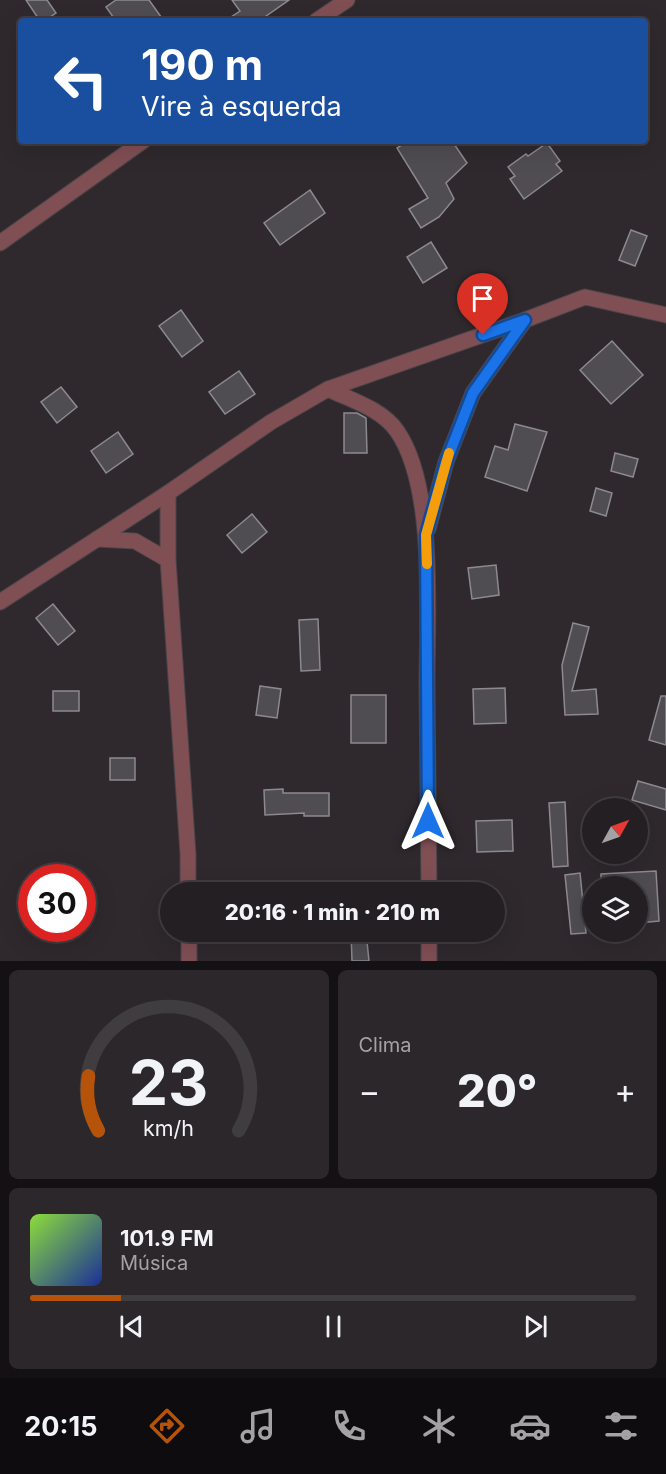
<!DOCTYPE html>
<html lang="pt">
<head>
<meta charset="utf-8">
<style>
  :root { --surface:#231f22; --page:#2b272a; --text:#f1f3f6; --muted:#a3a2a5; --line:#403d40; --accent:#b45309 }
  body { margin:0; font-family:Inter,sans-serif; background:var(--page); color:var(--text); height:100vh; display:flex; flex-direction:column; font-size:22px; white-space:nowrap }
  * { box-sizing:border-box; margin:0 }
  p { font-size:20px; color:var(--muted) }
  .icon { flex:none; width:33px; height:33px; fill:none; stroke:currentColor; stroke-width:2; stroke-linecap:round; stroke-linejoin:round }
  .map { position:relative; height:961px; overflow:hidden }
  .side { display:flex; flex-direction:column; gap:9px; padding:9px; background:#131113; flex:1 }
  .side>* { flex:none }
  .hud { position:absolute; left:18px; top:18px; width:630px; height:126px; border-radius:6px; box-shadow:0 6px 24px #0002,0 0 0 2px var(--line); background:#1a4fa0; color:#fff; overflow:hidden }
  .needle { width:39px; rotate:50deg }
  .buttons { position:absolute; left:582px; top:798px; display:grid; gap:12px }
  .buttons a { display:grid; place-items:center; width:66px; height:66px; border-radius:50%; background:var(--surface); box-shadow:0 6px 24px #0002,0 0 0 2px var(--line); font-size:30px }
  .speed { position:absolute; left:18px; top:864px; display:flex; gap:12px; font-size:30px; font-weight:700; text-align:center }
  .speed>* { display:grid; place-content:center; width:78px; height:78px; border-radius:50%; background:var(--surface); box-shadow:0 6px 24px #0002,0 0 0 2px var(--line); line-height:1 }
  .speed .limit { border:9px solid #d22; background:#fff; color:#111 }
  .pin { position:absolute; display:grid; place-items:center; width:51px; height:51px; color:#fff; margin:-62px -26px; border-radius:50% 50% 50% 0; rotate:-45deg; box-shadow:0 0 6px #0007 }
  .pin .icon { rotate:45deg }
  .me { position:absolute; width:66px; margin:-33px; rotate:0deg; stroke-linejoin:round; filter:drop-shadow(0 0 4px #0008) }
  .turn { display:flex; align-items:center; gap:21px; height:126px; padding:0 24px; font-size:27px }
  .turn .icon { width:78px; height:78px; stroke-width:2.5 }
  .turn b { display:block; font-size:42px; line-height:51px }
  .big { font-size:45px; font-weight:800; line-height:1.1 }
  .side .widget { flex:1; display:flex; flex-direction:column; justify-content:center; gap:9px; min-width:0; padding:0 21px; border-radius:9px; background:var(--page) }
  .side .dial { align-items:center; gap:0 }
  .dial svg { height:156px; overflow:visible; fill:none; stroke:var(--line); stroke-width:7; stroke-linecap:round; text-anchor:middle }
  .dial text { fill:var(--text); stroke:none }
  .song { display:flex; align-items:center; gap:18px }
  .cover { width:72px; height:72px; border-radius:9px; background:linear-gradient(135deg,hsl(90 70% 55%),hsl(230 70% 35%)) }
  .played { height:6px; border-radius:3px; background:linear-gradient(90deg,var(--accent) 15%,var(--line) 15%) }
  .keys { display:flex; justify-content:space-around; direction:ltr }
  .heat { display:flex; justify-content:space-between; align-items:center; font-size:33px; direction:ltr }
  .side .tiles { flex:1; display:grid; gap:9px; grid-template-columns:1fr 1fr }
  .widget:last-child { grid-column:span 2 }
  .trip { position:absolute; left:160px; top:882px; width:345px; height:60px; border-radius:30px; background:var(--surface); box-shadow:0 6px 24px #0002,0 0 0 2px var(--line); font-weight:800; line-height:60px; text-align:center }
  .tabs { display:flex; height:96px; justify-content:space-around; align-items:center; background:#0e0c0e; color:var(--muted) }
  .tabs .icon { width:42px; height:42px }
  .tabs .selected { color:var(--accent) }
  .tabs b { font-size:27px; color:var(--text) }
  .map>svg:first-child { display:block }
  .building { fill:#4f4c52; stroke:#8d8990; stroke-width:1.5 }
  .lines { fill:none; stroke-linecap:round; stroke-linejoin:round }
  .street-casing { stroke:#4a4448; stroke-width:17 }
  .street { stroke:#804f54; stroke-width:15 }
  .route-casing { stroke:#114b97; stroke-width:15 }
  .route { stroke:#1a73e8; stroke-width:10 }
  .slow { stroke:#f59e0b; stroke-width:10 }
</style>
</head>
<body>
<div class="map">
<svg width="666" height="961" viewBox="0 0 666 961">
  <rect width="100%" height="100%" fill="#2f292d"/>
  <g class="building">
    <path d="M26,0H47L56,13L44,21H40Z"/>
    <path d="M116,0H149L164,21H116L106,7Z"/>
    <path d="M232,0H289L259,21H225L240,11Z"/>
    <path d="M408,141H452L467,163L446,183L454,199L439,217L421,228L409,209L428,198L397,148Z"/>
    <path d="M547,143L560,161L556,164L562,171L524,199L510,179L515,176L508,167L526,154L528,156Z"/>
    <path d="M310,190L325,213L280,245L264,223Z"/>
    <path d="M631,230L647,236L635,266L619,260Z"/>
    <path d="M431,242L447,268L423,283L407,257Z"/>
    <path d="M181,310L203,341L182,357L159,326Z"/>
    <path d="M612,341L643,375L611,404L580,370Z"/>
    <path d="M239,371L255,394L225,414L209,392Z"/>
    <path d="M61,387L77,407L57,423L41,402Z"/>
    <path d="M344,413H357L366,418L367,453H344Z"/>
    <path d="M515,424L547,432L527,491L485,477L495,446L508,450Z"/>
    <path d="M118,432L133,454L106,473L91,451Z"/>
    <path d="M615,453L638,459L633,477L611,471Z"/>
    <path d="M596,488L612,493L606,516L590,511Z"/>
    <path d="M252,514L267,532L242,553L227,535Z"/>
    <path d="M496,565L499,595L472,599L468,568Z"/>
    <path d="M53,604L75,631L58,645L36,618Z"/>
    <path d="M318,619L320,670L301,671L299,620Z"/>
    <path d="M573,623L589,627L572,691L596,689L598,714L565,715L562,665Z"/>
    <path d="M260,686L281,689L277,718L256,715Z"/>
    <path d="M505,688L506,723L474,724L473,689Z"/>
    <rect x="53" y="691" width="26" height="20"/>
    <rect x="351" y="695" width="35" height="48"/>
    <path d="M661,696H666V745L649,740Z"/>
    <rect x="110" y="758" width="25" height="22"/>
    <path d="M638,781L666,789V810L632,800Z"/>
    <path d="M283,789V793H329V816H304V813L265,815L264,790Z"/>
    <path d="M565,802L568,866L553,867L549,803Z"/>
    <path d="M512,820L513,851L477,852L476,821Z"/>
    <path d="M656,871L659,921L638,923V886H601V874Z"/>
    <path d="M580,873L586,933L571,934L565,875Z"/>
    <path d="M351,932H366L369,961H352Z"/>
  </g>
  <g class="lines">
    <defs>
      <g id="street">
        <path d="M316,21L347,0"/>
        <path d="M0,243L143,141"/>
        <path d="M328,389C351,400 382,409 397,431C436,487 427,615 427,682C428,752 428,822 429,892"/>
        <path d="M168,493V560L188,854V892"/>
        <path d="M428,529L446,462L473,393L525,320"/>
        <path d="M97,539L135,541L168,560"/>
        <path d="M0,602L168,493L271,422L328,389L525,320L585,297L666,315"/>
        <path d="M189,932V961"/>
        <path d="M429,932V961"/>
      </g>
    </defs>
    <use href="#street" class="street-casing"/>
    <use href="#street" class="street"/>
  </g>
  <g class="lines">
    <defs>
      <path id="route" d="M428,821L426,535L446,462L473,393L525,320L483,335"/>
    </defs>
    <use href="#route" class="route-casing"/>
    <use href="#route" class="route"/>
    <path class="slow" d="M427,564L426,535L449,453"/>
  </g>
</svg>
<div class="buttons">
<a><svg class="needle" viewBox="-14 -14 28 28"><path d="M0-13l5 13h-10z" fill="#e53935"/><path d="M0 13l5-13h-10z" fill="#a3a2a5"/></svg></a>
<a><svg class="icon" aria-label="layers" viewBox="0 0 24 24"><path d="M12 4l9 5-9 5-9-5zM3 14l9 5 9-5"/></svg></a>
</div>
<div class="speed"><div class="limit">30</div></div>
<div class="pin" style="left:483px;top:335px;background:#d93025"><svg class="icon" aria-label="arrive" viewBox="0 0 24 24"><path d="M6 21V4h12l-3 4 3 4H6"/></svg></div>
<svg class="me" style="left:428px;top:821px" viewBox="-20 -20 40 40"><path d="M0-17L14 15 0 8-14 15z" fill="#1a73e8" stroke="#fff" stroke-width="4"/></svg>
<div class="trip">20:16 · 1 min · 210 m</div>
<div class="hud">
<div class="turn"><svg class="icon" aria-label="left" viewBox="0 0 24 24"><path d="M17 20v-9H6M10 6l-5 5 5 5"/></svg><div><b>190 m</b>Vire à esquerda</div></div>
</div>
</div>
<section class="side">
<div class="tiles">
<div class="widget dial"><svg viewBox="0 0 100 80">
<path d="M14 69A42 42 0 1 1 86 69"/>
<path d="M14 69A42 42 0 0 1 9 41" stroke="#b45309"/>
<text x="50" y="56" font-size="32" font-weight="700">23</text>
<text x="50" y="72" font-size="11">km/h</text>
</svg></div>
<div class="widget"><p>Clima</p>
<div class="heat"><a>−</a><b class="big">20°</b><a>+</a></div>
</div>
<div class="widget">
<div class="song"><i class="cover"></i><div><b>101.9 FM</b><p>Música</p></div></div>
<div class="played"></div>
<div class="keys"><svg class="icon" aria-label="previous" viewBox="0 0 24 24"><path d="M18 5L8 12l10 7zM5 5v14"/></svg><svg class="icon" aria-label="pause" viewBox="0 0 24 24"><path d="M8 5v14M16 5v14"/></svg><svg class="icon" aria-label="next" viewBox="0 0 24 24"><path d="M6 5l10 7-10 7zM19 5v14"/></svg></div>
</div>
</div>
</section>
<nav class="tabs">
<b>20:15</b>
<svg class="icon selected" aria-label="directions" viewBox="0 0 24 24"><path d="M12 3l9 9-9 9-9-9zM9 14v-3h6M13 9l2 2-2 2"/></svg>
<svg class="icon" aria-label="music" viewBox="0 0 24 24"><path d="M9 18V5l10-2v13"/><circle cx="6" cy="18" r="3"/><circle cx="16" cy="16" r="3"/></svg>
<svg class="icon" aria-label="phone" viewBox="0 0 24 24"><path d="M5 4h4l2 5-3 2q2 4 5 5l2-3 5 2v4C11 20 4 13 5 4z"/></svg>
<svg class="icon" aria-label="climate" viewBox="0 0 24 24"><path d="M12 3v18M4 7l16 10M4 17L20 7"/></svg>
<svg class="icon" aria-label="car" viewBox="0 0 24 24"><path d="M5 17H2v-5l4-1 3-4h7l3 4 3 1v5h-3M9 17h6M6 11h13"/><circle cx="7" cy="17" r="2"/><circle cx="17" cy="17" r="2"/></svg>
<svg class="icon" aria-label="filters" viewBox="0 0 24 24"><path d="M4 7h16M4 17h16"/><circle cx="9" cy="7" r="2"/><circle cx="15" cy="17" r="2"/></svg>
</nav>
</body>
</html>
